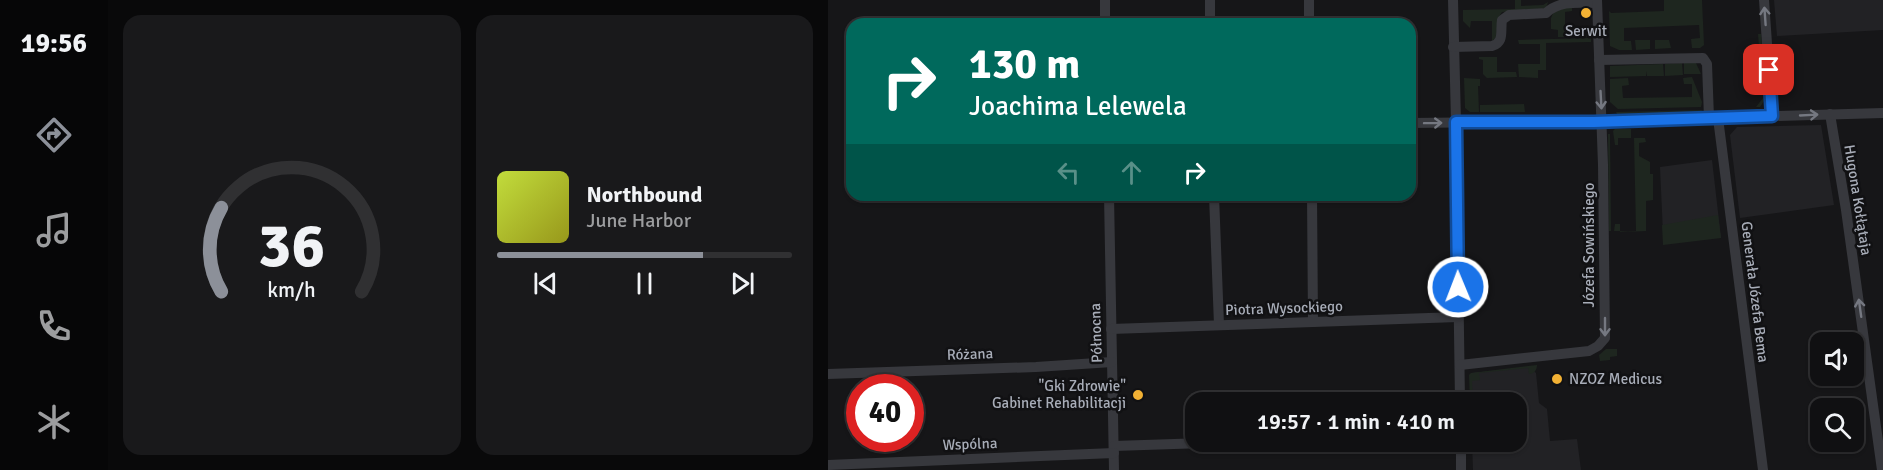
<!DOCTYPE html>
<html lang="pl">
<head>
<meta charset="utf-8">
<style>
  :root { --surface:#101012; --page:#19191b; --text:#f1f3f6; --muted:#9c9d9f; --line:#303032; --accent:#8c9099 }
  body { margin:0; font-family:Signika,sans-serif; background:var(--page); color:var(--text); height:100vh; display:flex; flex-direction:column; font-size:22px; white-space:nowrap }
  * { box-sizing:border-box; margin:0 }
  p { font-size:20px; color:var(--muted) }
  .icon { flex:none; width:33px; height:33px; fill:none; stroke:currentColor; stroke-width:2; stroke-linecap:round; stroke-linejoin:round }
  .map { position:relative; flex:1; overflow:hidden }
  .drawer { display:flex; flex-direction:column; gap:15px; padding:15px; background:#09090a; width:720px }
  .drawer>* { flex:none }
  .hud { position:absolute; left:18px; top:18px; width:570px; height:183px; border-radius:18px; box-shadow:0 2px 4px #0004,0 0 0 2px var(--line); background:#00695c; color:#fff; overflow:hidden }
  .controls { position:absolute; left:982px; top:332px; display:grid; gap:12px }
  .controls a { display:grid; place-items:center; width:54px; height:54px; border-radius:12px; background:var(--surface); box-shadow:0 2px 4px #0004,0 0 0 2px var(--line); font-size:30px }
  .speed { position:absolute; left:18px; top:374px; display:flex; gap:12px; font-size:30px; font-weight:700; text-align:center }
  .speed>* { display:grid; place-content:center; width:78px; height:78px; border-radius:50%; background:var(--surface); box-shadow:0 2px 4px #0004,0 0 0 2px var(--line); line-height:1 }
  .speed .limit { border:9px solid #d22; background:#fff; color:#111 }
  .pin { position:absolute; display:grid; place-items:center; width:51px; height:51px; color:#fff; margin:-26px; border-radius:12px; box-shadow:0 3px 9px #0006 }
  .me { position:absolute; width:66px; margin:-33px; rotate:359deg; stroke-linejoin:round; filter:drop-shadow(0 0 4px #0008) }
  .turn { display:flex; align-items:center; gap:21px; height:126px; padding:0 24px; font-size:27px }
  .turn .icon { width:78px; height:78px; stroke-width:2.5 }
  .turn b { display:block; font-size:42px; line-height:51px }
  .lanes { display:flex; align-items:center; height:57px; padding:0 24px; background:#0003; justify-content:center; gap:30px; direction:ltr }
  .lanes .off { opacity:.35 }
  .drawer .card { flex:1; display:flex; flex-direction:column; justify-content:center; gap:9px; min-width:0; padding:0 21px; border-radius:18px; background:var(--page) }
  .drawer .dial { align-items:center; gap:0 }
  .dial svg { height:156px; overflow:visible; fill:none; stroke:var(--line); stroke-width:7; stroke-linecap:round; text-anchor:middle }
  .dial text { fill:var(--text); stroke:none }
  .song { display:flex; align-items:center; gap:18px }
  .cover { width:72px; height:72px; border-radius:9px; background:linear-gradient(135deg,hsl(70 70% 55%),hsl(60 70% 35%)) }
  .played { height:6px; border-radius:3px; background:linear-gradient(90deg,var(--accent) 70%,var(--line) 70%) }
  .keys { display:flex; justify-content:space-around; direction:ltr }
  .drawer .tiles { flex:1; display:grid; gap:15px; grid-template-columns:repeat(2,1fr) }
  .trip { position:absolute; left:357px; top:392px; width:342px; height:60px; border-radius:18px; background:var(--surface); box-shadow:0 2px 4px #0004,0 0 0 2px var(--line); font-weight:600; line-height:60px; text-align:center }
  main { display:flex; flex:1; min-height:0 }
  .tab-bar { display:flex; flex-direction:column; width:108px; justify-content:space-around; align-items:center; background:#060607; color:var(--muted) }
  .tab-bar .icon { width:42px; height:42px }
  .tab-bar .selected { color:var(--accent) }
  .tab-bar b { font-size:27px; color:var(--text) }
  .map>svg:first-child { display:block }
  .built { fill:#222225 }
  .green { fill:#1e261f }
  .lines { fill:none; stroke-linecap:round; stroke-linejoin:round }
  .minor { stroke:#37383d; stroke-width:10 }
  .oneway { stroke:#757881 }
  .route-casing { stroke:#114b97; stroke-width:15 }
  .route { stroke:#1a73e8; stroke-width:10 }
  .poi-dot { fill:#f2b134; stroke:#111113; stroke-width:2 }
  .labels { text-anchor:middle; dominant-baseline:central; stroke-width:5; stroke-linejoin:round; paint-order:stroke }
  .poi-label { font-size:15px; fill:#a8adb8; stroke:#111113 }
  .street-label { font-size:15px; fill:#a8adb8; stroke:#111113 }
</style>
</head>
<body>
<main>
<nav class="tab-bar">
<b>19:56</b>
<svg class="icon selected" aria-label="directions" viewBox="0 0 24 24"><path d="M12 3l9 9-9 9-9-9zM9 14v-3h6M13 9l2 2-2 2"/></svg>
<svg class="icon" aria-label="music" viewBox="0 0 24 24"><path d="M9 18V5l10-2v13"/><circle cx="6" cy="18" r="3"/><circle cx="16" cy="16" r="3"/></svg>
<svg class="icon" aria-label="phone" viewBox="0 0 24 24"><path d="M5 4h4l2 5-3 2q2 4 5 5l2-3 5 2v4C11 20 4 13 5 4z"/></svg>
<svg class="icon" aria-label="climate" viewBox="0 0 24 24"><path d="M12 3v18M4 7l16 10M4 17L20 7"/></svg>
</nav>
<section class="drawer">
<div class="tiles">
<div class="card dial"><svg viewBox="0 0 100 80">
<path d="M14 69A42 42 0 1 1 86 69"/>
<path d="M14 69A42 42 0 0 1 14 26" stroke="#8c9099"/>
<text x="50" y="56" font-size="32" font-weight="700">36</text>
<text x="50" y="72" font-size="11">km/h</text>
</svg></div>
<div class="card">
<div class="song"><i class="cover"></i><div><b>Northbound</b><p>June Harbor</p></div></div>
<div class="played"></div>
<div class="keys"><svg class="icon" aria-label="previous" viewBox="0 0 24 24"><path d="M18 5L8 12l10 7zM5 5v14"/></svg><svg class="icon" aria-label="pause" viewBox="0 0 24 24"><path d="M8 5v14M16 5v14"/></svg><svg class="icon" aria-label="next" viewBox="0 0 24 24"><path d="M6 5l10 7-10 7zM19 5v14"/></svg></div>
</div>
</div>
</section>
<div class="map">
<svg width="1055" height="470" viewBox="0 0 1055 470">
  <rect width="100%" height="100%" fill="#161618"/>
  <g class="built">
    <path d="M946,0H1055V30L949,36Z"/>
    <path d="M993,125L1006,205L912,218L902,135L909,127Z"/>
    <path d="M884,160L893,238L835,234L832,167Z"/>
    <path d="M701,367L708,373L711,403L719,409L722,441L749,439L753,470H645L644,441H688V402H643V373Z"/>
  </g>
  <g class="green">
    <path d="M687,0H693V6L715,5L720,2L718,8L674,12L670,18V36L664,41V21H643L642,28L635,21V10L687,9Z"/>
    <path d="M836,0H874L876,45L872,48H864L863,39L872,38L871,25L796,28V41H803L804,50H791L782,46L781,11L783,13L836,11Z"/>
    <path d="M744,6V11L737,12V31L759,30V37H730V30L723,29V18L726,11Z"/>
    <path d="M930,34H933L938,98L932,107H928L935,98Z"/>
    <path d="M763,38V42L718,43V70H710V78L691,77L690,64H712V44H691L690,40Z"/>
    <path d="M822,40V49L808,50L807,40Z"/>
    <path d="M827,40H841L843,48L827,49Z"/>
    <path d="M651,57H669V72H688L689,77L659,78L655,74V60L651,59Z"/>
    <path d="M854,63L855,75L837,76V64Z"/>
    <path d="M856,63H868L873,74H856Z"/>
    <path d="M835,64L836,76H819L818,71V76L782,77V66Z"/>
    <path d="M864,77L874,102L873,107L790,109L782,102V79L800,78L801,85L794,86L795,98L864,97V84H856L855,78Z"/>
    <path d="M636,78L652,79V86H650L651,112H642L637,108Z"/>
    <path d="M696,104L697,112H652V105Z"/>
    <path d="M875,110C866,116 804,114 789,114L788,112Z"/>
    <path d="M787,129H803V138H790V145H787L785,131Z"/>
    <path d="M780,134H782L783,231H781Z"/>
    <path d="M806,138H817L818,142L811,143V156L822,162V174H825V200L818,201V231C807,232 796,231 786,231L787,224H792V232L808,231Z"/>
    <path d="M890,215L893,238L835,245L834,225Z"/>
    <path d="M778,349H789V356L782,357V360L772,361L771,355Z"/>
    <path d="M709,365C709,370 706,374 701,374L700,368L651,373L652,380L644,381L645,402H642L641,375L643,373Z"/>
  </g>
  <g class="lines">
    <g class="minor">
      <path d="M277,0V24"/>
      <path d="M382,0V24"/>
      <path d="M481,0V24"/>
      <path d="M625,0L628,122L632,402"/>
      <path d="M936,0L944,116"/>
      <path d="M625,47L664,46C677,42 672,31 674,20L681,15L718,13C732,0 750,3 769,3"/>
      <path d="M771,60L875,58L879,64L881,118"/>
      <path d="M1002,114L1018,210L1054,470"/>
      <path d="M890,118L935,470"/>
      <path d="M582,123L766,121L1055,113"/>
      <path d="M281,195L286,470"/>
      <path d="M386,195L391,325"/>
      <path d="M484,195L485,322"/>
      <path d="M283,329L630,317"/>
      <path d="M632,365L761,351L770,346L777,338L775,165L769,0"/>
      <path d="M0,374L208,367L284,362"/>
      <path d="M633,441V470"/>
      <path d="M286,446L436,441"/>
      <path d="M0,465L286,453"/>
    </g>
  </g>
  <defs><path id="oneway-shaft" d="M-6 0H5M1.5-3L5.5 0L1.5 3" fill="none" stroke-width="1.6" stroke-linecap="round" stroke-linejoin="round" transform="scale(1.5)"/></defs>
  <g class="oneway">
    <use href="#oneway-shaft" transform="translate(937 16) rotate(-94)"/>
    <use href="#oneway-shaft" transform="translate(773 100) rotate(87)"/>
    <use href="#oneway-shaft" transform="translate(981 115) rotate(-3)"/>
    <use href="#oneway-shaft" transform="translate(605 123) rotate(-1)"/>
    <use href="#oneway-shaft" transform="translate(1032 308) rotate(-98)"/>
    <use href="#oneway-shaft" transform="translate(777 327) rotate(90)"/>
  </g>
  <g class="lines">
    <defs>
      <path id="route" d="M630,287L628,122H766L944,116L941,70"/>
    </defs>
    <use href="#route" class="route-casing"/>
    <use href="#route" class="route"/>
  </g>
  <g class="poi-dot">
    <circle cx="758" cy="13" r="6"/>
    <circle cx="729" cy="379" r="6"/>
    <circle cx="310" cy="395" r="6"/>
  </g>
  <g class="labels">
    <g class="poi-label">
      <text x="758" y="31">Serwit</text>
      <text x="741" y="379" text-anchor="start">NZOZ Medicus</text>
      <text x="298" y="386" text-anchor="end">"Gki Zdrowie"<tspan x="298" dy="17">Gabinet Rehabilitacji</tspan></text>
    </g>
    <g class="street-label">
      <text transform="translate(1030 200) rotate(81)">Hugona Kołłątaja</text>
      <text transform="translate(761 245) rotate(-90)">Józefa Sowińskiego</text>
      <text transform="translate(927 292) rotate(83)">Generała Józefa Bema</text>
      <text transform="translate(456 308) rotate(-2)">Piotra Wysockiego</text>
      <text transform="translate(268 333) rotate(-92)">Północna</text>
      <text transform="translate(142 354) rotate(-2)">Różana</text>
      <text transform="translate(142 444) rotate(-2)">Wspólna</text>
    </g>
  </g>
</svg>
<div class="controls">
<a><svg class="icon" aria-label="sound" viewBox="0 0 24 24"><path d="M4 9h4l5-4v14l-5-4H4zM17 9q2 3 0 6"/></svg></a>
<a><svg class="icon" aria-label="search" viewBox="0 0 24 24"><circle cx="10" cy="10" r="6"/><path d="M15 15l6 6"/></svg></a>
</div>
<div class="speed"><div class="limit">40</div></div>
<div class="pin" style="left:941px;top:70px;background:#d93025"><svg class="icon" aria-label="arrive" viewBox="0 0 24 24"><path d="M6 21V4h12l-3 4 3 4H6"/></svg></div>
<svg class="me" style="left:630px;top:287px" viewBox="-20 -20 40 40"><circle r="17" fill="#1a73e8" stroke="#fff" stroke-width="3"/><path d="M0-11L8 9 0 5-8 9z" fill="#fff"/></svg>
<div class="trip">19:57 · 1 min · 410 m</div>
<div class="hud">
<div class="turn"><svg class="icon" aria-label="right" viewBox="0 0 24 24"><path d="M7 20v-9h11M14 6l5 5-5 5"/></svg><div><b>130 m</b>Joachima Lelewela</div></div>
<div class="lanes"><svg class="icon off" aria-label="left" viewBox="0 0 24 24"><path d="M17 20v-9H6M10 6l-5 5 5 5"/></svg><svg class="icon off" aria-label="ahead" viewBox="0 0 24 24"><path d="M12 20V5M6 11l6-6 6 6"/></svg><svg class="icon" aria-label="right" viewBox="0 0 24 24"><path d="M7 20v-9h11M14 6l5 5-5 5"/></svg></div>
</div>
</div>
</main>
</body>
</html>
